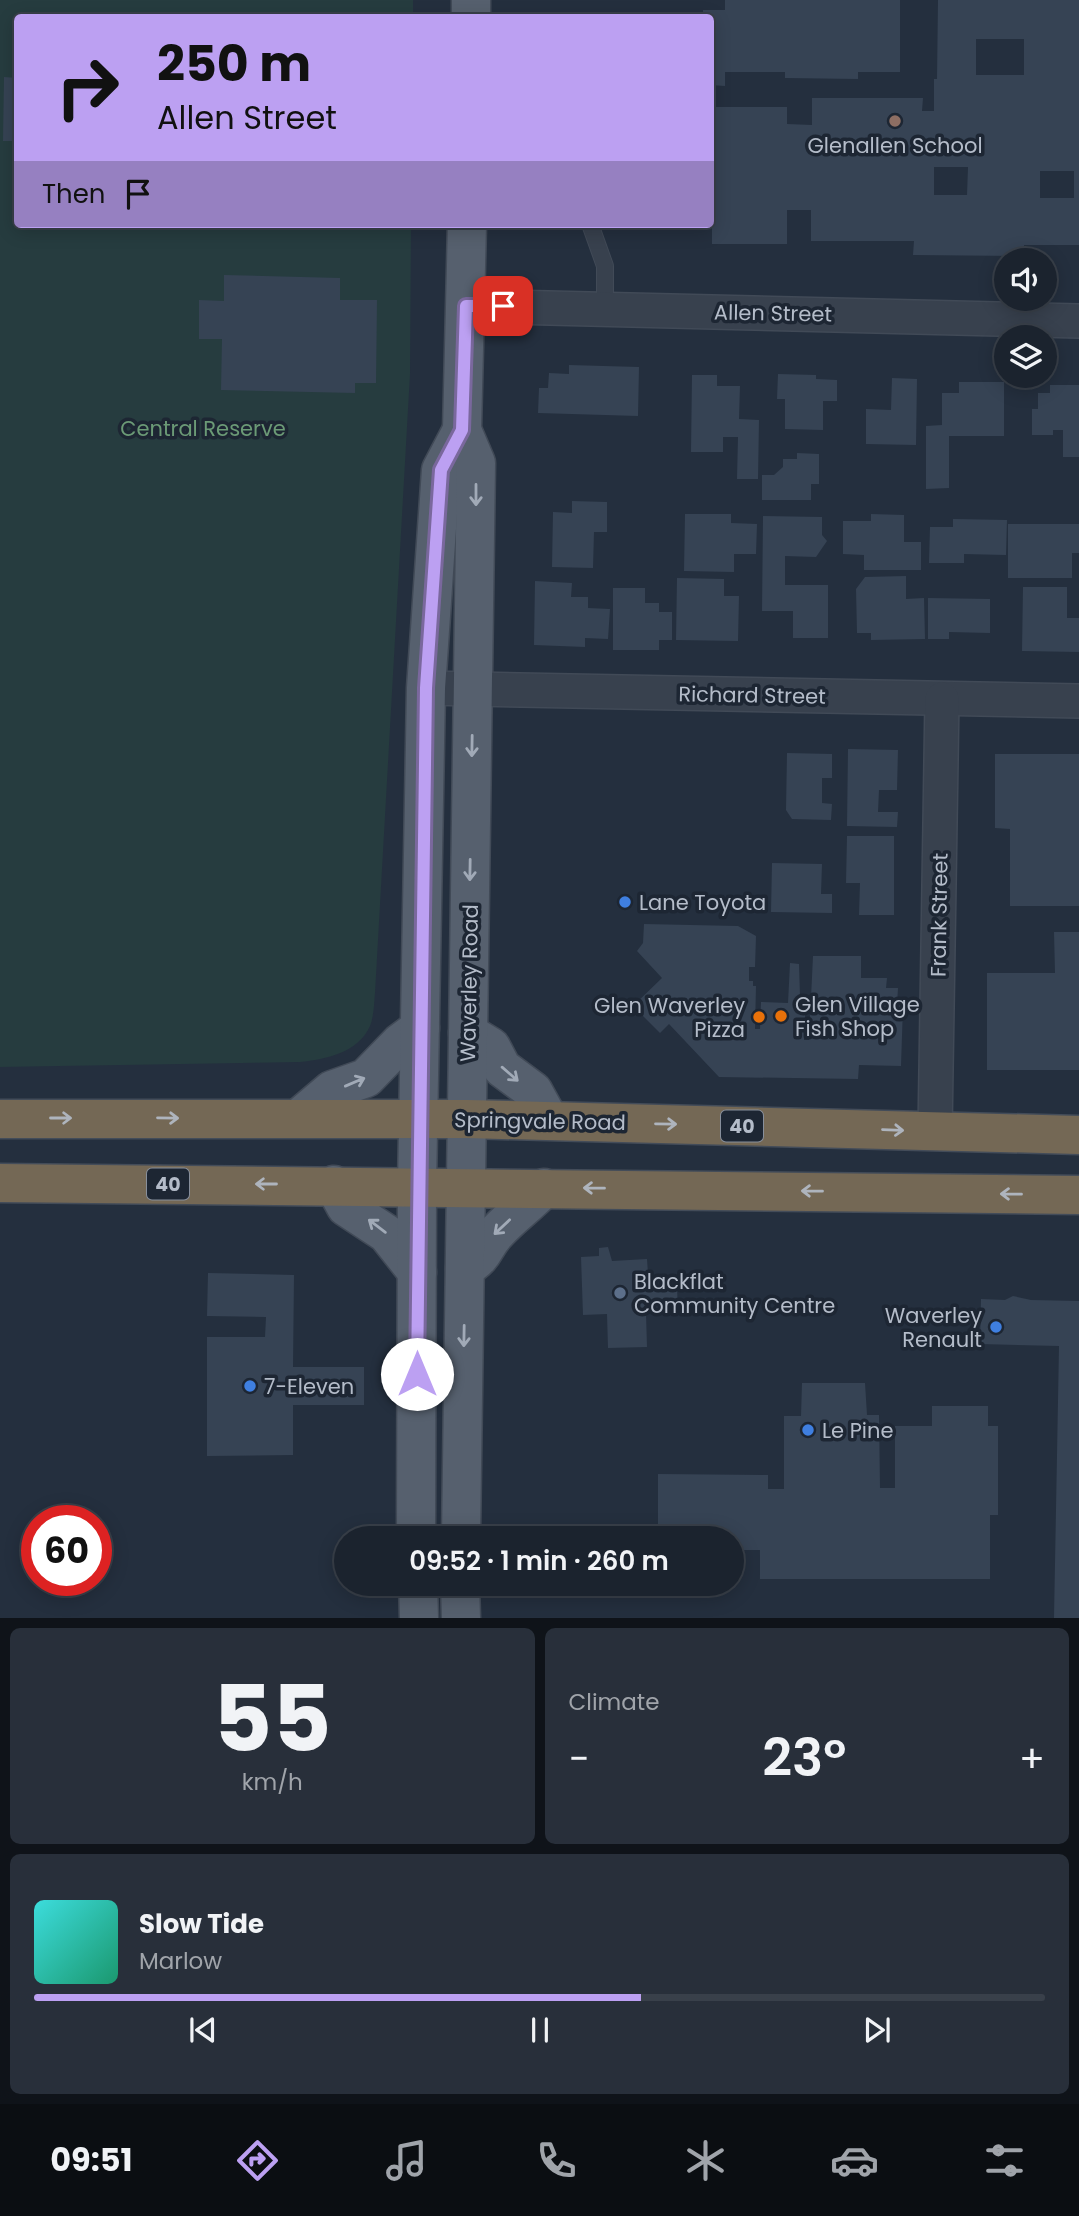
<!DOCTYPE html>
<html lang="en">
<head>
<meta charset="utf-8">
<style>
  :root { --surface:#1b232e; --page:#282f3a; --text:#f1f3f6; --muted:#a0a4aa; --line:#39404a; --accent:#bca0f2 }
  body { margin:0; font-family:Poppins,sans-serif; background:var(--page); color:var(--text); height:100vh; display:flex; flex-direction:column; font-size:26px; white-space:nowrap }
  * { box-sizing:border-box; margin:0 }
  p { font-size:23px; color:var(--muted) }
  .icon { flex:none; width:38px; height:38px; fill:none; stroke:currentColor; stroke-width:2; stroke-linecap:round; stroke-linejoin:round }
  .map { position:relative; height:1618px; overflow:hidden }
  .drawer { display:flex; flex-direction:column; gap:10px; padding:10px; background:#0f1319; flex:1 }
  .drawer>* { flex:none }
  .guide { position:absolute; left:14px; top:14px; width:700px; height:214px; border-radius:7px; box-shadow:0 4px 18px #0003,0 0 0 2px var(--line); background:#bca0f2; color:#111; overflow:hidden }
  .buttons { position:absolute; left:994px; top:248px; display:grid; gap:14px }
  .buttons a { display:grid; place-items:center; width:63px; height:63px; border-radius:50%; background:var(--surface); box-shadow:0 4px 18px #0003,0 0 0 2px var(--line); font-size:35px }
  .speed { position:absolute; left:21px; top:1505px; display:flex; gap:14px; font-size:35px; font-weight:700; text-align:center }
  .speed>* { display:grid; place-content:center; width:91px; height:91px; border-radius:50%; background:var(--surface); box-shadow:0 4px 18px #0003,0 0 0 2px var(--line); line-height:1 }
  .speed .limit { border:10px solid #d22; background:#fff; color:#111 }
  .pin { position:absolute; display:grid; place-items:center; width:60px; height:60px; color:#fff; margin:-30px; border-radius:14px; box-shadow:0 4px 10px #0006 }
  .me { position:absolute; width:77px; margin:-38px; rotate:0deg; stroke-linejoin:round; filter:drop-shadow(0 0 5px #0008) }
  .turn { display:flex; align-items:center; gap:24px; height:147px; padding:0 28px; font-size:32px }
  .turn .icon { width:91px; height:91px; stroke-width:2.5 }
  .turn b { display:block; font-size:49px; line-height:60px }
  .then { display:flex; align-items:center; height:66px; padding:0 28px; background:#0003; gap:14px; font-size:26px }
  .big { font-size:52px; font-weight:600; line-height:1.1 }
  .drawer .tile { flex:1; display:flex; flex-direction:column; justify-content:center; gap:10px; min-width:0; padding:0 24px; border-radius:10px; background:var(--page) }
  .drawer .dial { align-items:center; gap:0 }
  .dial b { font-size:91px; line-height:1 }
  .song { display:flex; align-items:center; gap:21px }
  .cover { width:84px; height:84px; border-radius:10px; background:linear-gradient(135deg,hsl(180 70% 55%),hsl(160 70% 35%)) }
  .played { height:7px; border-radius:4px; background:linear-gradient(90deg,var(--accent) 60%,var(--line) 60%) }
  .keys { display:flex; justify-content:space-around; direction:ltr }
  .heat { display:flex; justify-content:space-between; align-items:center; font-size:38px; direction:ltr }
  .drawer .tiles { flex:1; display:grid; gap:10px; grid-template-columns:1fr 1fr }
  .tile:last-child { grid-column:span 2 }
  .trip { position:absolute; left:334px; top:1526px; width:410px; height:70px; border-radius:35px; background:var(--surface); box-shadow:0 4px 18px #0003,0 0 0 2px var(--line); font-weight:600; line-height:70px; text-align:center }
  .menu { display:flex; height:112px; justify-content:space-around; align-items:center; background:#0b0e12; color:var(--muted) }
  .menu .icon { width:49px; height:49px }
  .menu .active { color:var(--accent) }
  .menu b { font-size:32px; color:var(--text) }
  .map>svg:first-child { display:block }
  .green { fill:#263c3f }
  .building { fill:#364354; fill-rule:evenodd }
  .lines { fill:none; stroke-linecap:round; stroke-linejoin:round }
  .lane-casing { stroke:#414a57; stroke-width:18 }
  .street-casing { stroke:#414a57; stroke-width:36 }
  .primary-casing { stroke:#414a57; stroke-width:41 }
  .highway-casing { stroke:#434c59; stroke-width:41 }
  .lane { stroke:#38414e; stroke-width:16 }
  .street { stroke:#38414e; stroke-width:33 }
  .primary { stroke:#56606e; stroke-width:38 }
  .highway { stroke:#746855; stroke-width:38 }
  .oneway { stroke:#a1aab7 }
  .oneway2 { stroke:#aeb4bd }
  .route-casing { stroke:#7a689d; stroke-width:18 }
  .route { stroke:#bca0f2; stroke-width:12 }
  .education-dot { fill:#8d6e63; stroke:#1d2633; stroke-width:2.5 }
  .shop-dot { fill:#3f7fe0; stroke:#1d2633; stroke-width:2.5 }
  .food-dot { fill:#e8710a; stroke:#1d2633; stroke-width:2.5 }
  .service-dot { fill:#5c6f8a; stroke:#1d2633; stroke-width:2.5 }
  .labels { text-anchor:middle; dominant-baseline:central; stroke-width:7; stroke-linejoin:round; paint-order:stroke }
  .shield { fill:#1d2633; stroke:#878f9c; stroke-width:2 }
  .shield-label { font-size:19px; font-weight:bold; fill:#b4bcc9 }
  .poi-label { font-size:21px; fill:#b4bcc9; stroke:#1d2633; text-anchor:start }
  .street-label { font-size:21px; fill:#b4bcc9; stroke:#1d2633 }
  .park-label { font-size:21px; fill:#6b9a76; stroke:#1d2633 }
</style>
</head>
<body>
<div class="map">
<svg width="1079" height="1618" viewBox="0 0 1079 1618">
  <rect width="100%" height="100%" fill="#242f3e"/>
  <path class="green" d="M0,0H413V18H18V224H411L410,374L375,993C374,1003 374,1016 370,1026C358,1053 326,1059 300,1062L0,1067Z"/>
  <g class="building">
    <path d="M725,0H900V72H858V79L785,78V72H725V86L710,85V18H703V10H725Z"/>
    <path d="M938,0H1079V245H1024V256L913,255L914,241H811V210H787V244H712V107H787V124L812,125V98H923L922,111H934V79H937ZM976,39H1024V75H976ZM934,167H968L967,195H934ZM1040,171H1074V198H1040Z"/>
    <path d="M4,77L18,78V141H3Z"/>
    <path d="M224,275L340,278V300H377L376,383H355V393L221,390L222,339H199V300L224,301Z"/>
    <path d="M569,365L639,367L638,416L538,413L539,388H548L549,373L569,374Z"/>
    <path d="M778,374L816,375V379L837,380V401H823V430L785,429V399H777Z"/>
    <path d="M692,375H717V386H740L739,419L759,420L758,479H737L738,437H723V452H691Z"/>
    <path d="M892,378L917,379L916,445L866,444V409L891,410Z"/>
    <path d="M959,382H1004V436H949V488L926,489V426L942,425V393H959Z"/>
    <path d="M1050,385H1079V457H1063V430H1053V435H1032V409H1038V393H1050Z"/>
    <path d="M797,453L819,454V484H811V500H762V475H774L783,467V459H797Z"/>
    <path d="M572,501L607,502V532H594L593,568L552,567L553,512L572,513Z"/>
    <path d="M685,514H731V523L757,524L756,554H734V572L684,571Z"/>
    <path d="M871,514L904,515V542H921V570H864V555L843,554V521H871Z"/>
    <path d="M763,516L822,517V535L827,541L816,557L785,556V585H828V638H793V611H762Z"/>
    <path d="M953,519L1007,520L1006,555L964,554V563H929L930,527H953Z"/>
    <path d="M1008,524H1079V553H1072V578H1008Z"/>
    <path d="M906,576V599L924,598L925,639L871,640V633H857L856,589L865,577Z"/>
    <path d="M677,578L724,579V596H739L738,641L676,640Z"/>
    <path d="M535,581L572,583L571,597H588V608L610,609L608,639L585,638V647L534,645Z"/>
    <path d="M1023,587H1067V618H1079V652L1022,651Z"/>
    <path d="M613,588H645V603H659V612H672V640H659V650H613Z"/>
    <path d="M928,598L990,599V633L949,632V639H928Z"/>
    <path d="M848,749L898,750L897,790H879L878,812H898L897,827L847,826Z"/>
    <path d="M787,753L832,754V778H822V803L832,804L831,820L792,819L786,810Z"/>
    <path d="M995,754H1079V906H1010V829L995,828Z"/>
    <path d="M847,836H894V915H859L860,883H846Z"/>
    <path d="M772,863L822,864L821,894H832V913L771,912Z"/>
    <path d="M644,924L738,926L756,936L755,967H749V981H753V986H756L755,1029H760L761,1002L788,1003L790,963L799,964L800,996H806L804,1040H809L813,956H861V978H887L886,988H898L897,1005L903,1006L901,1066L859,1065L858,1079L719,1077L669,1024L660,1033L633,1006L662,978L637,951L643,943Z"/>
    <path d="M1054,932H1079V1070H987V973H1055Z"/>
    <path d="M608,1247L612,1261L647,1259L649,1288L677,1287L678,1312L646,1313L647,1347L608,1348L607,1314L583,1315L581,1257L599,1256V1248Z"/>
    <path d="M208,1273L294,1275L293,1367H364V1405H293V1455L207,1456V1337H265L266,1317L207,1316Z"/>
    <path d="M1013,1296L1031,1300L1079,1301V1618H1054L1059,1346L980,1344L981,1299L1005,1300Z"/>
    <path d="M802,1383H865L867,1415H879L880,1488H895V1426H932V1406H988V1426H998V1515H990V1579H760V1550H732V1538L728,1536H658V1474L768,1475V1489H784V1416H801Z"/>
  </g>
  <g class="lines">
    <defs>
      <path id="lane" d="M590,224L605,266V309"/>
      <g id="street">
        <path d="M466,306L1079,321"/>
        <path d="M426,688L1079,701"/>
        <path d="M935,1132L942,699"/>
      </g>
      <g id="primary">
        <path d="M471,18V0"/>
        <path d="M468,1033L491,1047L502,1068L533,1091L549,1120"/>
        <path d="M299,1118L332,1090L366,1078L400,1043L420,1028"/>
        <path d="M334,1185L346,1207L387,1234L417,1272"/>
        <path d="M465,1268C488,1254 482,1247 498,1231C513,1215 529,1204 544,1188"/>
        <path d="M416,1538L417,1186L426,688L441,470L462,430"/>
        <path d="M461,1538L476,463L462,430L467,224"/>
        <path d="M418,1584L419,1618"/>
        <path d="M460,1584L461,1618"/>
      </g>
      <g id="highway">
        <path d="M0,1119H467L1079,1135"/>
        <path d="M0,1183L1079,1195"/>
      </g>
    </defs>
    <use href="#lane" class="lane-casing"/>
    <use href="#street" class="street-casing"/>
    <use href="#primary" class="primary-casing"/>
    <use href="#highway" class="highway-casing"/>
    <use href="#lane" class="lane"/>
    <use href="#street" class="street"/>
    <use href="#primary" class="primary"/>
    <use href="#highway" class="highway"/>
  </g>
  <defs><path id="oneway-shaft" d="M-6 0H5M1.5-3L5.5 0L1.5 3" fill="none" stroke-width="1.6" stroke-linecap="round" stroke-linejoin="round" transform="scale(1.75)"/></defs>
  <g class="oneway">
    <use href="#oneway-shaft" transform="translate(476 495) rotate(90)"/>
    <use href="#oneway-shaft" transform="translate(472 746) rotate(91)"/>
    <use href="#oneway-shaft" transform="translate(470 870) rotate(91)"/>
    <use href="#oneway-shaft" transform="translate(510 1074) rotate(41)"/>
    <use href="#oneway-shaft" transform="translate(355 1082) rotate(-23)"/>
    <use href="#oneway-shaft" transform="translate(377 1226) rotate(-143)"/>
    <use href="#oneway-shaft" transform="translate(502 1227) rotate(137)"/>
    <use href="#oneway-shaft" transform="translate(464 1336) rotate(91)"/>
  </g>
  <g class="oneway2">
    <use href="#oneway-shaft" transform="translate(61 1118)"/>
    <use href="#oneway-shaft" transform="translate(168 1118) rotate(1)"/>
    <use href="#oneway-shaft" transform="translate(666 1124) rotate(1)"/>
    <use href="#oneway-shaft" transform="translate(893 1130) rotate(2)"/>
    <use href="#oneway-shaft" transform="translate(266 1184) rotate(-180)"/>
    <use href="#oneway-shaft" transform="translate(594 1188) rotate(-179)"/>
    <use href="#oneway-shaft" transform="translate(812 1191) rotate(-179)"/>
    <use href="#oneway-shaft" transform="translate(1011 1194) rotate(-179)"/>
  </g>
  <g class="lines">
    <defs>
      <path id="route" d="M417,1374L426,688L441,470L462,430L466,306H503"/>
    </defs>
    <use href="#route" class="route-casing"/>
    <use href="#route" class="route"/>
  </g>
  <circle class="education-dot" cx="895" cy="121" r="7"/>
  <g class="shop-dot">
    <circle cx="625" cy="902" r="7"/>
    <circle cx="996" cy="1327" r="7"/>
    <circle cx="250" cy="1386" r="7"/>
    <circle cx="808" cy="1430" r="7"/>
  </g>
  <g class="food-dot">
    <circle cx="781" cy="1016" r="7"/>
    <circle cx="759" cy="1017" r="7"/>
  </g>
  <circle class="service-dot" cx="620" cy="1293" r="7"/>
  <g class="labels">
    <g class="shield">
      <rect x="721" y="1110.5" width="42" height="31" rx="5"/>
      <rect x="147" y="1168.5" width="42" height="31" rx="5"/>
    </g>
    <g class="shield-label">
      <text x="742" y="1126">40</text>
      <text x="168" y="1184">40</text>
    </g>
    <g class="poi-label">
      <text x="895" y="145" text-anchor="middle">Glenallen School</text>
      <text x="639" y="902">Lane Toyota</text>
      <text x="795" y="1004">Glen Village<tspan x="795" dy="24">Fish Shop</tspan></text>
      <text x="745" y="1005" text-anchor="end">Glen Waverley<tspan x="745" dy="24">Pizza</tspan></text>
      <text x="634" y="1281">Blackflat<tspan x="634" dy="24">Community Centre</tspan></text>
      <text x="982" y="1315" text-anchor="end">Waverley<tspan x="982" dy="24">Renault</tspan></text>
      <text x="264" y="1386">7-Eleven</text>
      <text x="822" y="1430">Le Pine</text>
    </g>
    <g class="street-label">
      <text transform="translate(773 313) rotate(1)">Allen Street</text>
      <text transform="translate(752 695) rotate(1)">Richard Street</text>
      <text transform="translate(939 915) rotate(-89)">Frank Street</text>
      <text transform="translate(469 983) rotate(-89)">Waverley Road</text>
      <text transform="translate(540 1121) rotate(1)">Springvale Road</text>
    </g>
    <g class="park-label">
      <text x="203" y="428">Central Reserve</text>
    </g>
  </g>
</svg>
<div class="buttons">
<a><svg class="icon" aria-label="sound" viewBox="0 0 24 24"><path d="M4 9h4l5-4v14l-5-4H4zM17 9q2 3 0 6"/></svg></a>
<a><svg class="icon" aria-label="layers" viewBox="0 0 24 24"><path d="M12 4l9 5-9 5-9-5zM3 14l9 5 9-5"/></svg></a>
</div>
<div class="speed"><div class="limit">60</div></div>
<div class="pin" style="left:503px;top:306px;background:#d93025"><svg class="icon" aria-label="arrive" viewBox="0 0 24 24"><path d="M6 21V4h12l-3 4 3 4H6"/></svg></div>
<svg class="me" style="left:417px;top:1374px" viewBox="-20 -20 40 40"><circle r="19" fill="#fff"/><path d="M0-13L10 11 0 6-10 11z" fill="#bca0f2"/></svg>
<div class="trip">09:52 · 1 min · 260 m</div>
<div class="guide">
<div class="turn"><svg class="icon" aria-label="right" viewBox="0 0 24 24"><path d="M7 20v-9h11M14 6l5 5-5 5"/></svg><div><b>250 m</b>Allen Street</div></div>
<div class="then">Then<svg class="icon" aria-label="arrive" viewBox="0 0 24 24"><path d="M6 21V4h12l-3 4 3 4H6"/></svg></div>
</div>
</div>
<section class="drawer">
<div class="tiles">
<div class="tile dial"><b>55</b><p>km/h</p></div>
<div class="tile"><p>Climate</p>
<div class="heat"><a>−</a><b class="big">23°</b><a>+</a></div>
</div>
<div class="tile">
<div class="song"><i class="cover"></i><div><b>Slow Tide</b><p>Marlow</p></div></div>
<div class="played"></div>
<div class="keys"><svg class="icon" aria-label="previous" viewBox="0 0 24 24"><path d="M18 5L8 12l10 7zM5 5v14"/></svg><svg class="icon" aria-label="pause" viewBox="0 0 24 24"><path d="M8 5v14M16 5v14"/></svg><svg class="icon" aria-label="next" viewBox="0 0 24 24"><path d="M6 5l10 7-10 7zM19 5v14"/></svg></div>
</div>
</div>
</section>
<nav class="menu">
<b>09:51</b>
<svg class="icon active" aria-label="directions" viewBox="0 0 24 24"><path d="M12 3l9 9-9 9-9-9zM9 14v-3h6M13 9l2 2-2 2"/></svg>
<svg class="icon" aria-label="music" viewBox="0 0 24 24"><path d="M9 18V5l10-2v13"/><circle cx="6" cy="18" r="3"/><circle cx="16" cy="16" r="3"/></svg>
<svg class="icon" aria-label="phone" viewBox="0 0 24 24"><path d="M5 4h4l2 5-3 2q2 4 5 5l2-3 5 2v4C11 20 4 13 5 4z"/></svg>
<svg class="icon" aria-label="climate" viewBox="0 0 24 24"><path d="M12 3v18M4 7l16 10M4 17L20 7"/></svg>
<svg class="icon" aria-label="car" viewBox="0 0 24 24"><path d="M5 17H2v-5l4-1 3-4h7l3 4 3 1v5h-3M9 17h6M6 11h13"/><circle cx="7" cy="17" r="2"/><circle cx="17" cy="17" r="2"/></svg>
<svg class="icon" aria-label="filters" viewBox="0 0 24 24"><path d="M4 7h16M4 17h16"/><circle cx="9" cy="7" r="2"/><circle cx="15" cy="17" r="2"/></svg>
</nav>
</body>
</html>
